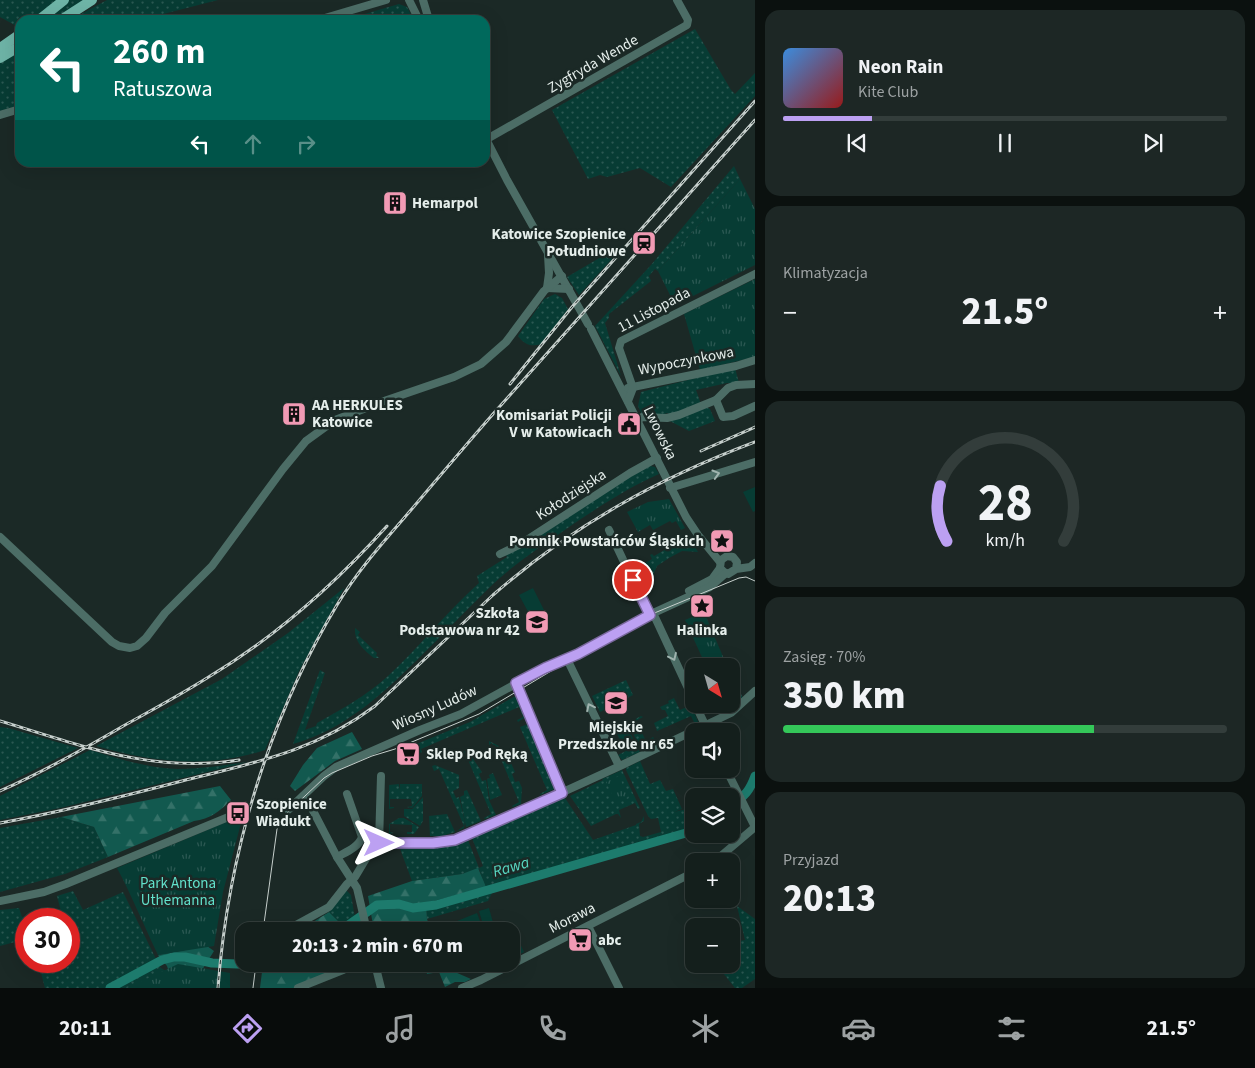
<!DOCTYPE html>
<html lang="pl">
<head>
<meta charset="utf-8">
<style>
  :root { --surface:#141f1c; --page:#1d2725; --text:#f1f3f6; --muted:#9da2a3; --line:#333d3b; --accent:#bca0f2 }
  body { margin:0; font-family:"Source Sans 3",sans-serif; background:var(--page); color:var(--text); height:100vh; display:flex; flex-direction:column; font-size:19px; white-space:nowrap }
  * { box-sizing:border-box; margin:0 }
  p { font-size:16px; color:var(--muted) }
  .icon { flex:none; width:28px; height:28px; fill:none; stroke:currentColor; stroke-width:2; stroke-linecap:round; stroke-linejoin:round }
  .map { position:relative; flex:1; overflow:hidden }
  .drawer { display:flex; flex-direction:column; gap:10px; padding:10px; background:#0b110f; width:500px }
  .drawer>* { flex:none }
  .top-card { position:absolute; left:15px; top:15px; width:475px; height:152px; border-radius:15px; box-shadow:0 5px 20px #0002,0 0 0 1px var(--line); background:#00695c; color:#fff; overflow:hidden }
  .needle { width:32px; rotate:143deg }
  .tools { position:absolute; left:685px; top:658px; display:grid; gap:10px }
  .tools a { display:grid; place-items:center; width:55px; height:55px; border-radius:10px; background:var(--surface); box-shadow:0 5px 20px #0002,0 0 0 1px var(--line); font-size:25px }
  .speed { position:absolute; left:15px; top:908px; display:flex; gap:10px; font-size:25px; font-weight:700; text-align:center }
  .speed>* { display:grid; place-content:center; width:65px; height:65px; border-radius:50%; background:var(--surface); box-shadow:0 5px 20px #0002,0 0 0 1px var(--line); line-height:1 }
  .speed .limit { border:8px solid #d22; background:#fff; color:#111 }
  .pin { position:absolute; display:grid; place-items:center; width:42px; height:42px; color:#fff; margin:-21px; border:2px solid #fff; border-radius:50%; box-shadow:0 1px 5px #0007 }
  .me { position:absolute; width:55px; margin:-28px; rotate:90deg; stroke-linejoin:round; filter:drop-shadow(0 0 4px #0008) }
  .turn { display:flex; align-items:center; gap:18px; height:105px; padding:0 15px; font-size:22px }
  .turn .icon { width:65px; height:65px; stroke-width:2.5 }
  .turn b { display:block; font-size:35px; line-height:42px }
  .lanes { display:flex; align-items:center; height:48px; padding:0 15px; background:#0003; justify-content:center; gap:25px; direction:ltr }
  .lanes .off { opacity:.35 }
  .big { font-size:38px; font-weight:800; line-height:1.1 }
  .drawer .widget { flex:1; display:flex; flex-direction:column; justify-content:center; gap:8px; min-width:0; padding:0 18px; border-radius:15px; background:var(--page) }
  .drawer .dial { align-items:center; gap:0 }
  .dial svg { height:130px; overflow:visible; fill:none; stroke:var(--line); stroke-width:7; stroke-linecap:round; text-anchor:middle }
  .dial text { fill:var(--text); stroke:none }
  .song { display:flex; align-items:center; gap:15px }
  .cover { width:60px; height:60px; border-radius:8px; background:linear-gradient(135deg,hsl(210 70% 55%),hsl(0 70% 35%)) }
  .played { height:5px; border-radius:2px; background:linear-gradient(90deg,var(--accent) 20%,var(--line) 20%) }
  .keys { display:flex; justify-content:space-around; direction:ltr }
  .heat { display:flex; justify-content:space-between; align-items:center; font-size:28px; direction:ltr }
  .charge { height:8px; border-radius:4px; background:linear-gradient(90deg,#34c759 70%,var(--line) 0) }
  .trip { position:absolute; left:235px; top:922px; width:285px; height:50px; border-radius:15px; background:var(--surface); box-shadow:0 5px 20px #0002,0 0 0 1px var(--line); font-weight:800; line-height:50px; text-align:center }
  .menu { display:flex; height:80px; justify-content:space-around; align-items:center; background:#080c0b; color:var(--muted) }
  .menu .icon { width:35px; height:35px }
  .menu .selected { color:var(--accent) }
  .menu b { font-size:22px; color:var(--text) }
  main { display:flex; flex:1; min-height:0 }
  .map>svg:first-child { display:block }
  .grass { fill:url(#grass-dots) }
  .forest { fill:url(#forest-firs) }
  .park { fill:url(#park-tufts) }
  .pitch { fill:#073c34 }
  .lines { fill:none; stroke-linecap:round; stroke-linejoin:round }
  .river { stroke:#1d7b6d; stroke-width:9 }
  .minor { stroke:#4c6d66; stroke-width:8 }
  .major { stroke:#6eb4a7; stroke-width:10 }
  .tram { stroke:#c6cfcc; stroke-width:1 }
  .rail-casing { stroke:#c6cfcc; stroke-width:3 }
  .rail { stroke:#1b2926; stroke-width:1; stroke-dasharray:4; stroke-linecap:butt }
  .oneway { stroke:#a0b4af }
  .route-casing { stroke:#7a689d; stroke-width:12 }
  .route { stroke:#bca0f2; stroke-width:9 }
  .labels { text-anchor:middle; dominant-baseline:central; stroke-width:5; stroke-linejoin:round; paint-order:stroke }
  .street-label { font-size:15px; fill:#e5eeeb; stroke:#1b2926 }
  .poi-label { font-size:15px; font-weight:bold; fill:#e5eeeb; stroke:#1b2926; text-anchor:start }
  .park-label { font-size:15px; fill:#62e1cb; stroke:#1b2926 }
  .water-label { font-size:16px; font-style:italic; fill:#58d8c2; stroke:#1b2926 }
</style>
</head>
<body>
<main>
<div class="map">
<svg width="755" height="988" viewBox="0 0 755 988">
  <defs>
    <pattern id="grass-dots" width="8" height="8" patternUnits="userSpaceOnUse" patternTransform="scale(1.25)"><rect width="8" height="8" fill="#073c34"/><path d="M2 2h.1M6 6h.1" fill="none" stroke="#2b5852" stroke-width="1.8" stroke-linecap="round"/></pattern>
    <pattern id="forest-firs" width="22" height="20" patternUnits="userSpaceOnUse" patternTransform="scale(1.25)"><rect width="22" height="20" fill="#12594f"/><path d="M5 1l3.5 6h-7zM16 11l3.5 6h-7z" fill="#347168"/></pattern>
    <pattern id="park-tufts" width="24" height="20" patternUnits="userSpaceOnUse" patternTransform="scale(1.25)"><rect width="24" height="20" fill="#073c34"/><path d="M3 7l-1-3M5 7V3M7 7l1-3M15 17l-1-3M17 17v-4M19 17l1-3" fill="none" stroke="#2b5852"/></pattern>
  </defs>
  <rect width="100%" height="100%" fill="#1b2926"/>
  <g class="grass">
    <path d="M0,0H59L34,20H20V28L0,17Z"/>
    <path d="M68,0H87L55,20H43Z"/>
    <path d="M107,0H218L140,20H70Z"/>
    <path d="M399,4L407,7L414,20H406L395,15L372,20H344Z"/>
    <path d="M695,29L731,90L735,94L755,73V96L671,187L640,168L607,177L600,175L588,179L552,110Z"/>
    <path d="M20,49V105L0,111V62Z"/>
    <path d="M734,166L740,179L658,271L655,269L649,276L651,281L609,314V318L605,323L621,376L595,326L651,265Z"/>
    <path d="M617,249L620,250L579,295L567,277L613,250Z"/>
    <path d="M555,294L562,298L568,309L542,344C530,347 525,345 518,336L544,299Z"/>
    <path d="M735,368L739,383H727L696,390L701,404L710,409L715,421L689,431L668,420V413L644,419L638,406L641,392Z"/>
    <path d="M650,466L655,467L659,474C623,490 591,512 559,534C534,551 508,569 487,590C466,611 446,631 425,652C387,690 347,729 293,744L320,670L325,673L305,730L316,726L317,723C342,709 366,696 388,676C420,647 446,612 479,583L477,576L507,557L506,555L628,478Z"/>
    <path d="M689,536L698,552L682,551L669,558L657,566L652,578L645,563L652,559L650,555L652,554L654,556Z"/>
    <path d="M344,588L299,671L265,750C210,769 151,762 96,746L222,679L288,633Z"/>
    <path d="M355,628L360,632L358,635L377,653L376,655L379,658H374C364,650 354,642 355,628Z"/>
    <path d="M626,680L633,695L600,712L592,696Z"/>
    <path d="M517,695L527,716L518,722L517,720L523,717L519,707L421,749L422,752L420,753L416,745L419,743L470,722Z"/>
    <path d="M674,698L680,710L691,705L699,724L696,726L691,716L657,731L654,723L668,716L665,710H662L660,707L669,703L668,701Z"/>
    <path d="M641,716L643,717L636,721L646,741L653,737L657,743L642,751L628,723Z"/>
    <path d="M531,723L557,787L555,789L540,795V794L547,790L520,727Z"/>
    <path d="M626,725L640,752L622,760L618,755L626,751L615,730Z"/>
    <path d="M0,727L8,728L78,748L0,787Z"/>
    <path d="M489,741L499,746L504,758L508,756L515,772L512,774L515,782L519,781L522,788L521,804L513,807L512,806L519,802L495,745H493L492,743L489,745Z"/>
    <path d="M90,750C119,759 147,768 178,769C201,769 225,765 248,762L60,808L0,820V796Z"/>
    <path d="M467,750L482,772L479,774L482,781L486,780L489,800L496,815L485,819L484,818L491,814L466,755L461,756L460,753Z"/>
    <path d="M640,761L650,784L660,780L666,791L673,789L682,809L674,812L694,807V833L492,893L488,901L427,919L426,903L485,887L479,869L462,874L412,881L399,846H441L468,840L479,868L483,866L472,838L565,798L593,840L636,825V824L641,822L644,816V821L639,824L640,836L643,837L661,832L658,818L651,819L648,816L626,770V768Z"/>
    <path d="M435,765L459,775V788L453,791L456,798L459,797L465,822L464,828L457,831L464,826L439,769L434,771L432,766Z"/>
    <path d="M622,770L640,808L638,809L635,803L619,810L621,818L618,814H616L591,826L570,796L603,780L602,779Z"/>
    <path d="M493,773L502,795L490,800L487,779L490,778L489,775Z"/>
    <path d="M399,784V791L400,784H422V796L412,808L407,807L412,806L411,799H390V807H394V808L389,809V785Z"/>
    <path d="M467,790L481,821L466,827L460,797L464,795V791Z"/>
    <path d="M423,797V821L420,826L404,816V809H412Z"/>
    <path d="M447,814L455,832L442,836H430L429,816Z"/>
    <path d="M61,817L94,827L108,857L65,874L0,892V828Z"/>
    <path d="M399,818H404L419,827L414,834H407V832H412V825L390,824V832L394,833L389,834V824Z"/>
    <path d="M346,890L351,895L356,924L342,925L329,912Z"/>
    <path d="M73,891L83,910L123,892L157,961L107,988H45L41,973L74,960L69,939V919H63L57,896Z"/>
    <path d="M737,906L755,919V979L742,988H735L716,964H731V942L745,940Z"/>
    <path d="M19,908L22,917L32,916V919H26V939L0,946V910Z"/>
    <path d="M159,965L161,968L169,973L175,988H114Z"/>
  </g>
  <g class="forest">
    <path d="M352,732L362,749L335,761L295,791L290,786L303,765L317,748Z"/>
    <path d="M220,786L231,800C220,811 210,819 194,821L108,857L94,827L61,817Z"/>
    <path d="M478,868L486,887L426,903L427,919L431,931H413L410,928L396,931H374L368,896L412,881L462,874Z"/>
    <path d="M329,912L342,925L356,924L359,931H299Z"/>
    <path d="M207,946L214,951L197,978L174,987L167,966L158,955Z"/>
    <path d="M263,964H348L305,988H260Z"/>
    <path d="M425,964H445L448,969L471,979L465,982H455L445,987L439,972L427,974Z"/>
  </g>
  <g class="park">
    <path d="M740,179L755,209V265L675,305L658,271Z"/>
    <path d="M755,279V357L700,370L684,314Z"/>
    <path d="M669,499L685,528L681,530L676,521L672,523L670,521L653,530L650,525L638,532L627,512L648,502Z"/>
    <path d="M704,612L727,666H706L685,620Z"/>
    <path d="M731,674L743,698L727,711L724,704H731Z"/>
    <path d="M619,776L628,797L616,803L606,782Z"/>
    <path d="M243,815L223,892L214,946L158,955C144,926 132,896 117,868Z"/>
    <path d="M516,935L524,952L513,958L511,955V938Z"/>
    <path d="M178,964L230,973V988H127Z"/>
  </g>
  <g class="pitch">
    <path d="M755,487V511L753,512L743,492Z"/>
    <path d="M533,588L546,614L533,621L519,595Z"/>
    <path d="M489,908L494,926L484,928L479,911Z"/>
    <path d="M477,913L483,929L478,931H449L447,925Z"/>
  </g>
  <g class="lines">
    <g class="river">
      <path d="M731,804C745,797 750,790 755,776"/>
      <path d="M340,931L377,905L399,904L413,908L436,905L686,833L694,830"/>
      <path d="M110,988L162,960L174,957H185L212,963L262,965L284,964"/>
    </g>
    <g class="minor">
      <path d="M409,0L419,20"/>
      <path d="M423,0L429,20"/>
      <path d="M318,20L386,0"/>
      <path d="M0,115L20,109"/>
      <path d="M485,137L507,180L588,324"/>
      <path d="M487,139L687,25L688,20L677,0"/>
      <path d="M547,288L549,273L548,255"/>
      <path d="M547,288L569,289"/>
      <path d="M591,329L686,517L698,535L720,562"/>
      <path d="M628,388L736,366L755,360"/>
      <path d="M716,400L723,417L733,416L755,406"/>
      <path d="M628,401L633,388L619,348L621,341L755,274"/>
      <path d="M638,420L642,417L667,418L679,415L716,400L728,388L736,385L755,384"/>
      <path d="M670,488L755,462"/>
      <path d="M609,530L649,615"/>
      <path d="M0,537L112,642L119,646L130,648L137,646L146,638L165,613L212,566L283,469L306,441L335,420L387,400L454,377L481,364L506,342L544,291L562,276"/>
      <path d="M500,554L519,545L630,473L657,458"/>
      <path d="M736,569L737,562L733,557L727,556L721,560L720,568L724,572L728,574L736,569L750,567L755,563"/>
      <path d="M689,591L712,579L720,568"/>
      <path d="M653,613L694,701"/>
      <path d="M567,659L619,766"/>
      <path d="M516,683L562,793"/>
      <path d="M695,704L708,731"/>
      <path d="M726,769L755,827"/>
      <path d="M303,796L309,803L337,857L357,888L367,931"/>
      <path d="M288,810L324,776L336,767L420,730L461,714L541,670L572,657L649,615L710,587L726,573"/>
      <path d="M379,843L381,776"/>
      <path d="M337,857C346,852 359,847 362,837L347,794"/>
      <path d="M715,861L755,827"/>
      <path d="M0,901L44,892L66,884L243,811"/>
      <path d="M588,926L619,988"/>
      <path d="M285,931L329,907L347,884L355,877L373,847L379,843H441L469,835L622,765L731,713L755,691"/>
      <path d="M375,964L381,988"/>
      <path d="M298,988L343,970L353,964"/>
      <path d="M462,988L481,980L694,872"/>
    </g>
    <g class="major">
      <path d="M39,20L64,0"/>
      <path d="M61,20L92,0"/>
      <path d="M0,48L20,34"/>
      <path d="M0,58L20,46"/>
    </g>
    <g class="tram">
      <path d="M263,931L277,829L287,813L324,778L332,773L372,756L395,749L479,714L578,655L652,614L739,578L746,577L755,581"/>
      <path d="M253,988L256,964"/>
    </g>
    <defs>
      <g id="rail">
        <path d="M510,384L572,307L755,101"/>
        <path d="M701,451L755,427"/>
        <path d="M0,721C80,745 153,774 239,760"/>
        <path d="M0,791C43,772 84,749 125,725C152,710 180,695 207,678C274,638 335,584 387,526"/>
        <path d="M0,823C61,812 121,797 182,781C253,763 314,752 375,706L493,595C572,526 657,479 755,442"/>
        <path d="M218,988C228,855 268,720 337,605C358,570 385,540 411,510C438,478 465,446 493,414C581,316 668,218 755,120"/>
      </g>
    </defs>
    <use href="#rail" class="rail-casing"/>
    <use href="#rail" class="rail"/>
  </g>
  <defs><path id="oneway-chevron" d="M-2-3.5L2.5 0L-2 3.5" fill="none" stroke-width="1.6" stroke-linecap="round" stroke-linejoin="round" transform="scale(1.25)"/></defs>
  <g class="oneway">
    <use href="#oneway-chevron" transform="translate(716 474) rotate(-16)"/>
    <use href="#oneway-chevron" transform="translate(673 657) rotate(65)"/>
    <use href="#oneway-chevron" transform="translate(590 707) rotate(-116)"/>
  </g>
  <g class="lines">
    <defs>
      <path id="route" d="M379,843H433L455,840L562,793L516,683L545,668L578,654L650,615L633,580"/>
    </defs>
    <use href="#route" class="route-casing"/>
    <use href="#route" class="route"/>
  </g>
  <defs>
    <symbol id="building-square" viewBox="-11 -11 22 22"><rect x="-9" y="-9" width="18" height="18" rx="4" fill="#f19ab4" stroke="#1b2926"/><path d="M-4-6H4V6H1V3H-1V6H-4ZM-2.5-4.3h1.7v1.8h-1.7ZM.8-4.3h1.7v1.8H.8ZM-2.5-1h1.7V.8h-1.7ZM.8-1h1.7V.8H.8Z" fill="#111"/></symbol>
    <symbol id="station-square" viewBox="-11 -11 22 22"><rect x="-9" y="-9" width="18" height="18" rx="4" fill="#f19ab4" stroke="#1b2926"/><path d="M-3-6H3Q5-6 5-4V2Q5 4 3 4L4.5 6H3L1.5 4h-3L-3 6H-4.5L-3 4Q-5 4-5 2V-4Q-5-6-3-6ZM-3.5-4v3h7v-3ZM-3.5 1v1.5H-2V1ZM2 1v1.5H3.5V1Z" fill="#111"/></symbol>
    <symbol id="civic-square" viewBox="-11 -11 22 22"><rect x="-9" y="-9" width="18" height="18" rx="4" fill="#f19ab4" stroke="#1b2926"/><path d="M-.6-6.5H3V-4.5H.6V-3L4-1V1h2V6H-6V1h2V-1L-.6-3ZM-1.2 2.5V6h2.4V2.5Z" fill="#111"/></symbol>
    <symbol id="sight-square" viewBox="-11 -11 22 22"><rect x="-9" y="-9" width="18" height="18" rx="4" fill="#f19ab4" stroke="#1b2926"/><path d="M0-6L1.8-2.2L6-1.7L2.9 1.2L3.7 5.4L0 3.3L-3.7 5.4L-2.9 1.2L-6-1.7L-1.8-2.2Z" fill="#111"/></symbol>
    <symbol id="school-square" viewBox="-11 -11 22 22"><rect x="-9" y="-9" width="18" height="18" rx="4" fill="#f19ab4" stroke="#1b2926"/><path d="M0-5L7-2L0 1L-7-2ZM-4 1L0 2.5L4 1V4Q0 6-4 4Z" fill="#111"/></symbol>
    <symbol id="supermarket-square" viewBox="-11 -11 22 22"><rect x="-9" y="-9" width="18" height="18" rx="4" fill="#f19ab4" stroke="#1b2926"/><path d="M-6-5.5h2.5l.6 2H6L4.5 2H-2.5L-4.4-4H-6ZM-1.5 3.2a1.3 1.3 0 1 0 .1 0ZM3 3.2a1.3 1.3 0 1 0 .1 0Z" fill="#111"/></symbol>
    <symbol id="bus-square" viewBox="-11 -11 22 22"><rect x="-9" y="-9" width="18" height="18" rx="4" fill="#f19ab4" stroke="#1b2926"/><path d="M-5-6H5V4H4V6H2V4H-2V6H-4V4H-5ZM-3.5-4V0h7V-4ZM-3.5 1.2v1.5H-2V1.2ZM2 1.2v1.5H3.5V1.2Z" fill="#111"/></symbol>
  </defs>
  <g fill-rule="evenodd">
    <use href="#building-square" x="381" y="189" width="28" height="28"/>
    <use href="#station-square" x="630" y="229" width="28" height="28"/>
    <use href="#building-square" x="280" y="400" width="28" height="28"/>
    <use href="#civic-square" x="615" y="410" width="28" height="28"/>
    <use href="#sight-square" x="708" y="527" width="28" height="28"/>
    <use href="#sight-square" x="688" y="592" width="28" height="28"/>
    <use href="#school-square" x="523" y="608" width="28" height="28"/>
    <use href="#school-square" x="602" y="689" width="28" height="28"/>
    <use href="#supermarket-square" x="394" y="740" width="28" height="28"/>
    <use href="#bus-square" x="224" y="799" width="28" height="28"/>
    <use href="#supermarket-square" x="566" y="926" width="28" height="28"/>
  </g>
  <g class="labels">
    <g class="street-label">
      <text transform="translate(593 64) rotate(-30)">Zygfryda Wende</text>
      <text transform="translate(654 310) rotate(-28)">11 Listopada</text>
      <text transform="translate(686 361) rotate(-11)">Wypoczynkowa</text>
      <text transform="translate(660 433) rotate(64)">Lwowska</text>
      <text transform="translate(571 495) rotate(-33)">Kołodziejska</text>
      <text transform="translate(435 708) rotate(-24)">Wiosny Ludów</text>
      <text transform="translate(572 918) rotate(-27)">Morawa</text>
    </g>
    <g class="poi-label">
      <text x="412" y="203">Hemarpol</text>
      <text x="626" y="234" text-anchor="end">Katowice Szopienice<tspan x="626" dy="17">Południowe</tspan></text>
      <text x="312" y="405">AA HERKULES<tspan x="312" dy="17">Katowice</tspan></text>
      <text x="612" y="415" text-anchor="end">Komisariat Policji<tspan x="612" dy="17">V w Katowicach</tspan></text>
      <text x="704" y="541" text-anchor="end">Pomnik Powstańców Śląskich</text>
      <text x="520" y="613" text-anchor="end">Szkoła<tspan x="520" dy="17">Podstawowa nr 42</tspan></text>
      <text x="702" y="630" text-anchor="middle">Halinka</text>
      <text x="616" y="727" text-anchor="middle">Miejskie<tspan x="616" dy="17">Przedszkole nr 65</tspan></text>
      <text x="426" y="754">Sklep Pod Ręką</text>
      <text x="256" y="804">Szopienice<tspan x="256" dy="17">Wiadukt</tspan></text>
      <text x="598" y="940">abc</text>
    </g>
    <g class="park-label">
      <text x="178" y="883">Park Antona<tspan x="178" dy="17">Uthemanna</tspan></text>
    </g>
    <g class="water-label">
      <text transform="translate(511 867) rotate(-16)">Rawa</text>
    </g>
  </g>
</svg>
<div class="tools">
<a><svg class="needle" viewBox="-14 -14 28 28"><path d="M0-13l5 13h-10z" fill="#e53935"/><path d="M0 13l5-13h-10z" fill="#9da2a3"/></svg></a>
<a><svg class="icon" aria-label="sound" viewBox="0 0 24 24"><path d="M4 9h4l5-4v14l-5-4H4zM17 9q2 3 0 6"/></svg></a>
<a><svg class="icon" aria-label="layers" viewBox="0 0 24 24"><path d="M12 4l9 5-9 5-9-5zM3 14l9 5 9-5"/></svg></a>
<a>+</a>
<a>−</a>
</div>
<div class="speed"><div class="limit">30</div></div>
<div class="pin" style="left:633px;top:580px;background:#d93025"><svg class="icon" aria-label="arrive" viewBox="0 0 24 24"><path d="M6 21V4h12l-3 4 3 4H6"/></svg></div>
<svg class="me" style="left:379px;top:843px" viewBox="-20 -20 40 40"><path d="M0-17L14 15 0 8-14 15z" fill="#bca0f2" stroke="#fff" stroke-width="4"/></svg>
<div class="trip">20:13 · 2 min · 670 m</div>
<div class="top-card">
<div class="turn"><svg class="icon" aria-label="left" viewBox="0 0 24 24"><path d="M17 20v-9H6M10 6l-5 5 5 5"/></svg><div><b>260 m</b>Ratuszowa</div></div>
<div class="lanes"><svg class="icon" aria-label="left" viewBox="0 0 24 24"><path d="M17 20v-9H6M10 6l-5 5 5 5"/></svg><svg class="icon off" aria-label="ahead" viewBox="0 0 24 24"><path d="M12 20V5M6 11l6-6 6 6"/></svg><svg class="icon off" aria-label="right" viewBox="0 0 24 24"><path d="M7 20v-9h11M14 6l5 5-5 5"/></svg></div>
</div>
</div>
<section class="drawer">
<div class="widget">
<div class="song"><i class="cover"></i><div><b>Neon Rain</b><p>Kite Club</p></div></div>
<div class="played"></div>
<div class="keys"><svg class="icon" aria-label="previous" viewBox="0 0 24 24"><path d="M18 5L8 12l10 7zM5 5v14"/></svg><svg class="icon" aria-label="pause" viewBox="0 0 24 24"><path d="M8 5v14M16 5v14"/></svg><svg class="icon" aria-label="next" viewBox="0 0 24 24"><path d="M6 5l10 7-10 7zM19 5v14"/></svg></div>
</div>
<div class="widget"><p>Klimatyzacja</p>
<div class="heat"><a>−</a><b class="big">21.5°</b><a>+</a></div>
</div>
<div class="widget dial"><svg viewBox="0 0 100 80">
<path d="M14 69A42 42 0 1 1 86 69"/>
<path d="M14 69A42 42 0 0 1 10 35" stroke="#bca0f2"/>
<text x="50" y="56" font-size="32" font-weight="700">28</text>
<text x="50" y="72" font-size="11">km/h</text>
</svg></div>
<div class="widget"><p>Zasięg · 70%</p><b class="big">350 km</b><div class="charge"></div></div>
<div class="widget"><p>Przyjazd</p><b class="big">20:13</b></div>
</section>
</main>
<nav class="menu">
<b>20:11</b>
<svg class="icon selected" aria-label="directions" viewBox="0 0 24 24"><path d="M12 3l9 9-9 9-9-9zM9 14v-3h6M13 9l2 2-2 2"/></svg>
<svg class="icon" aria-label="music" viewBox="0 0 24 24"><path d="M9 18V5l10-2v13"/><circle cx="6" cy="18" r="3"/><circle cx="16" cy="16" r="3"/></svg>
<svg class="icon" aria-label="phone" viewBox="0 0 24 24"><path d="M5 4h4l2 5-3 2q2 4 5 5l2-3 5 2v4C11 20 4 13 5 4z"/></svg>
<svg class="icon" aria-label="climate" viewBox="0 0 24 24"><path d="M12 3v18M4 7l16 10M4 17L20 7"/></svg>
<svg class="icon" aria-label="car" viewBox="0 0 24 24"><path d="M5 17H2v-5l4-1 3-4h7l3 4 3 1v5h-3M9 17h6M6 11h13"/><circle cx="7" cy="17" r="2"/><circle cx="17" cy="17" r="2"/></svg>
<svg class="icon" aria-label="filters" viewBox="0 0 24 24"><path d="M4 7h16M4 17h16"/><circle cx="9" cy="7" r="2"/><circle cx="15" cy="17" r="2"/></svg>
<b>21.5°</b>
</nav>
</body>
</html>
